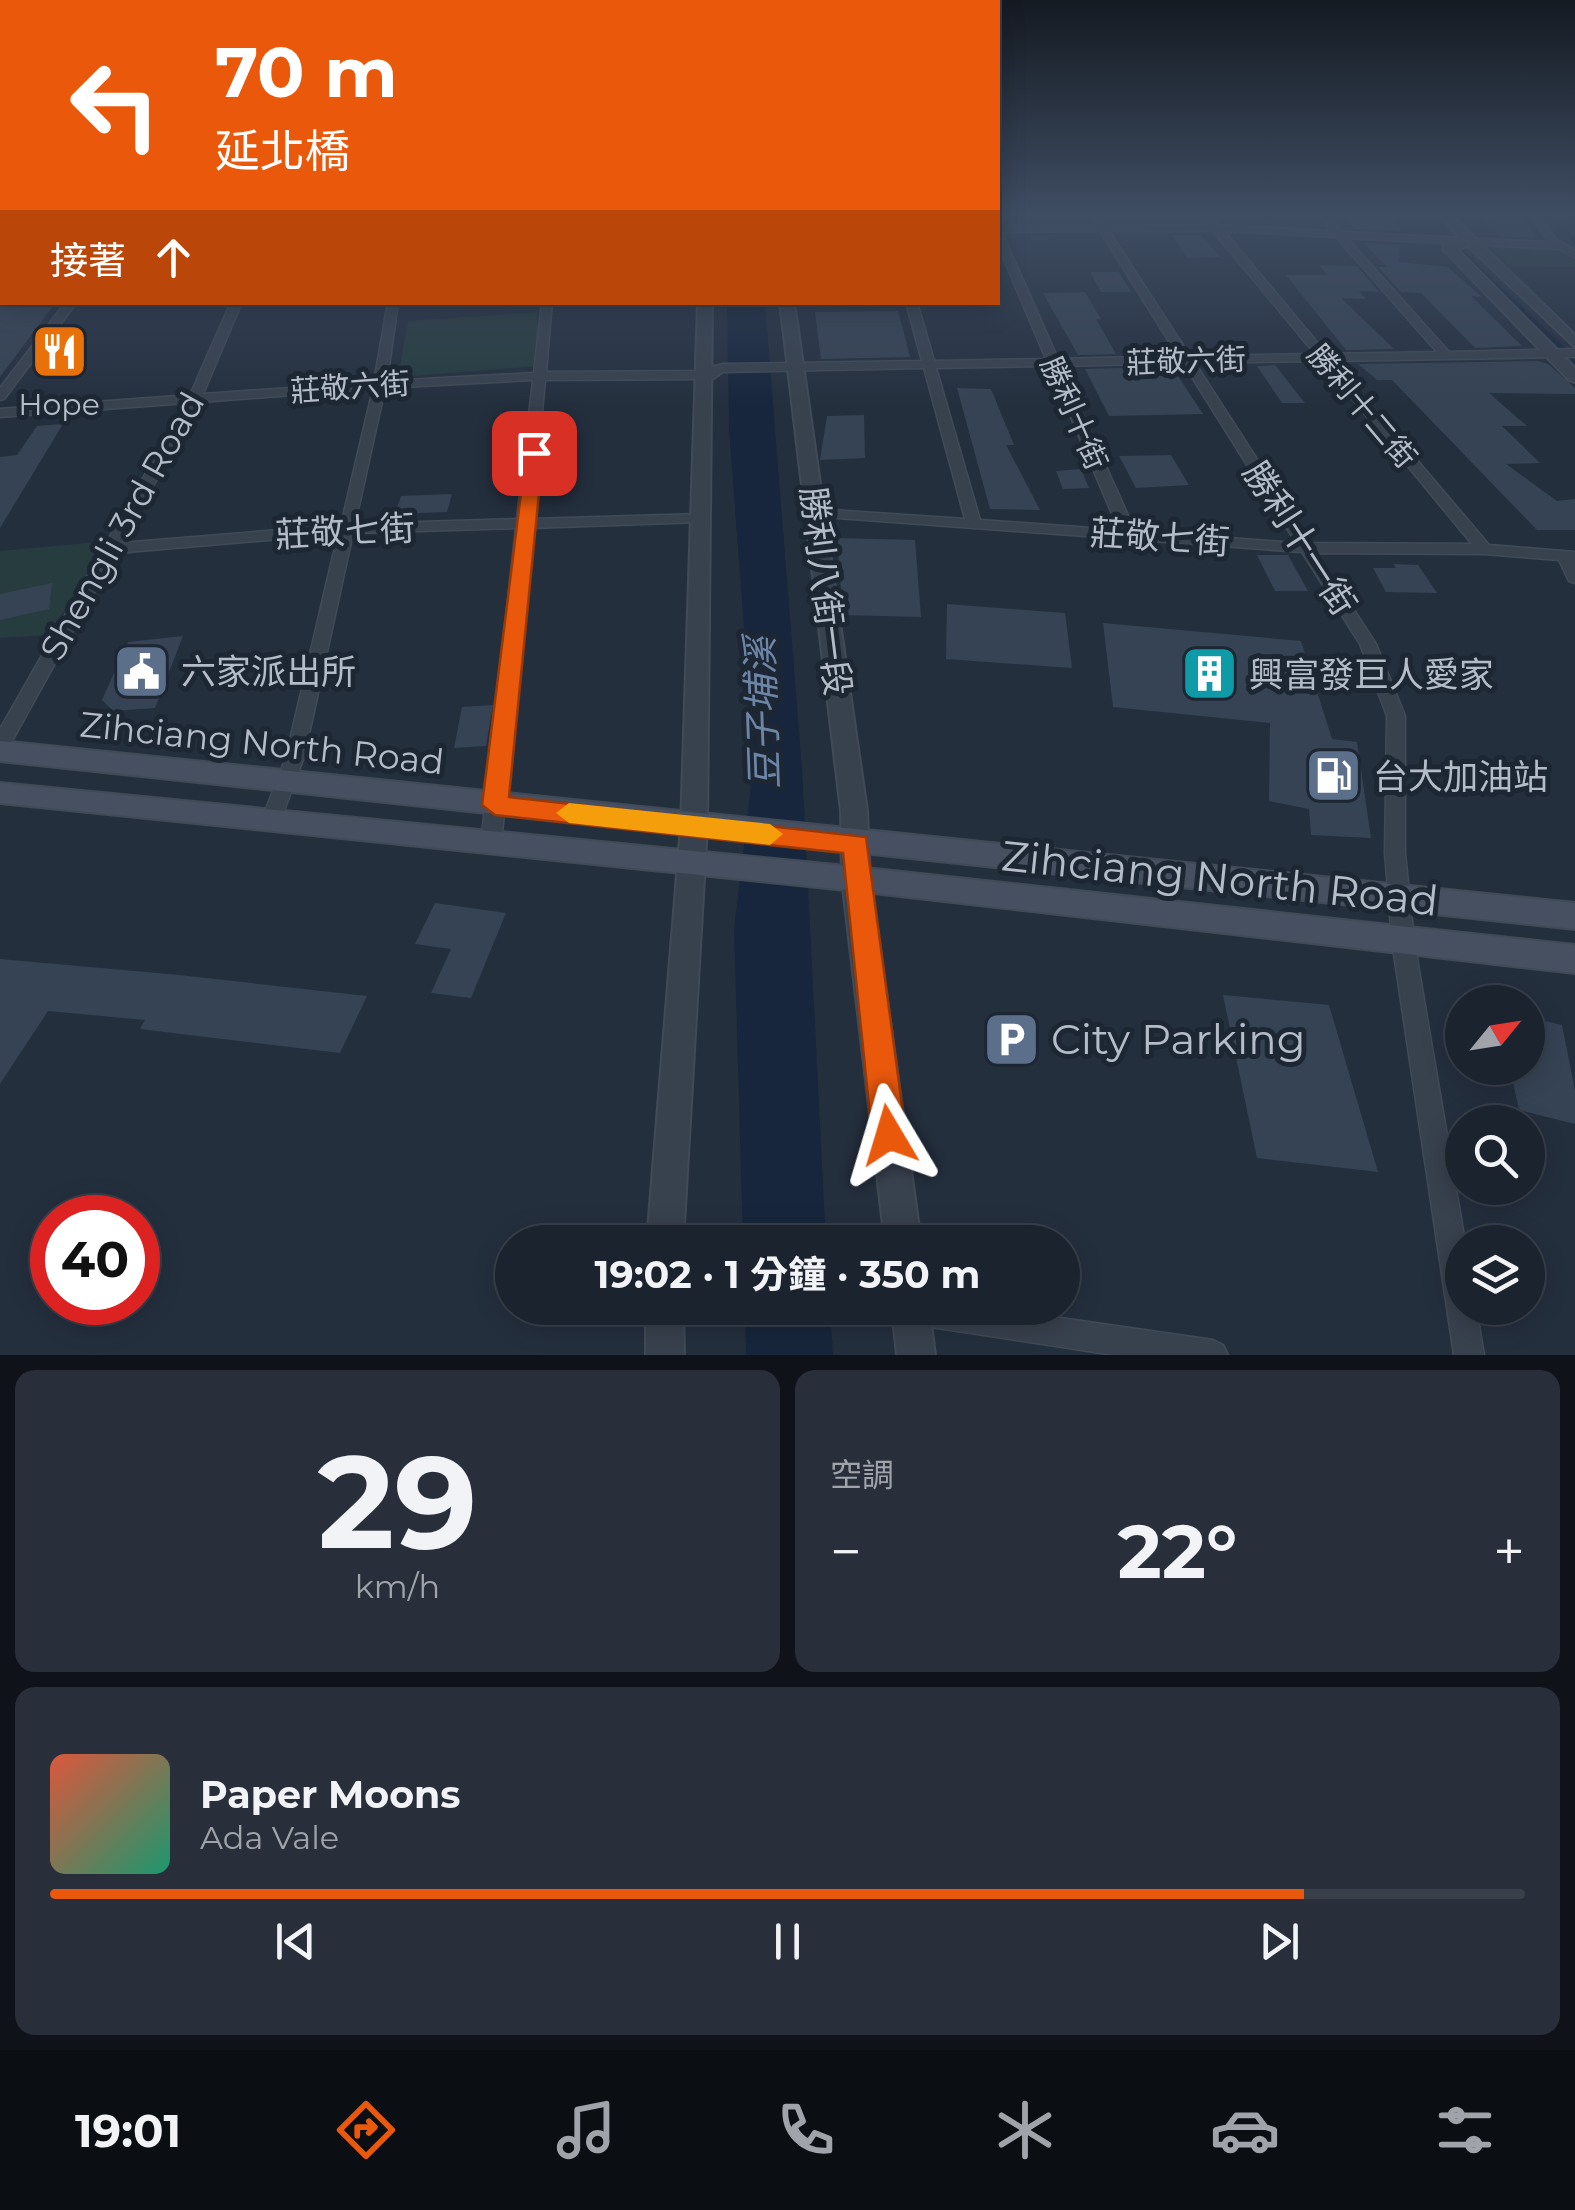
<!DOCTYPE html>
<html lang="zh-TW">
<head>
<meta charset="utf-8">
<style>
  :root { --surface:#1b232e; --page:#282f3a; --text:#f1f3f6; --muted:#a0a4aa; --line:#39404a; --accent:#ea580c }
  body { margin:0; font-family:Montserrat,"Noto Sans TC",sans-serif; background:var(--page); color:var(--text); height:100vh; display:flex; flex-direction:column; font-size:38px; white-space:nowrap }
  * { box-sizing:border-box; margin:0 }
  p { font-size:32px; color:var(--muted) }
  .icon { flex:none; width:55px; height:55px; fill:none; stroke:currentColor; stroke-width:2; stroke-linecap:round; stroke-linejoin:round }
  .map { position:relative; height:1355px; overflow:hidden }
  .panel { display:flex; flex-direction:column; gap:15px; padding:15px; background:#0f1319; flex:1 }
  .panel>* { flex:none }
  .guide { position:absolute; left:0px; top:0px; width:1000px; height:305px; box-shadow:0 5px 25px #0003,0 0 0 2px var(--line); background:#ea580c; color:#fff; overflow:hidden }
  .needle { width:65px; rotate:60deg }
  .buttons { position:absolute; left:1445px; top:985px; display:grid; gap:20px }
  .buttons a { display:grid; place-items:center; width:100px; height:100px; border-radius:50%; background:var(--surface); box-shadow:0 5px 25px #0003,0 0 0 2px var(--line); font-size:50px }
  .speed { position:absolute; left:30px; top:1195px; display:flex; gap:20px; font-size:50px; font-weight:700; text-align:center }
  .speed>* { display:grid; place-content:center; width:130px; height:130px; border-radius:50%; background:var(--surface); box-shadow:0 5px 25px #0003,0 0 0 2px var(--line); line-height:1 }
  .speed .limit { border:15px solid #d22; background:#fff; color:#111 }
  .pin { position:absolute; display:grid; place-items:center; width:85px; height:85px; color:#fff; margin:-42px; border-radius:20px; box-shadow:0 5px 15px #0006 }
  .me { position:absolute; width:110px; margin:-55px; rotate:353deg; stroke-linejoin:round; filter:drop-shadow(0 0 8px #0008) }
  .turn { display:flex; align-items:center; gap:35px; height:210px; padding:0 50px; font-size:45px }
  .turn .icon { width:130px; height:130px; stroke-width:2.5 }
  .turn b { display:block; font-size:70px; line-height:85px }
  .then { display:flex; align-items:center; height:95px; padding:0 50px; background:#0003; gap:20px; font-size:38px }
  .big { font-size:75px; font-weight:700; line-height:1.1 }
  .panel .widget { flex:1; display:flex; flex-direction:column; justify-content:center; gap:15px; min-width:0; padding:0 35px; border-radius:20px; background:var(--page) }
  .panel .dial { align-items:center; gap:0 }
  .dial b { font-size:130px; line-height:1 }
  .song { display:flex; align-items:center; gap:30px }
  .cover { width:120px; height:120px; border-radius:15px; background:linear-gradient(135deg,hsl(10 70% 55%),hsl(160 70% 35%)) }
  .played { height:10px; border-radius:5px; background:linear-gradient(90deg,var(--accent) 85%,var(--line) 85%) }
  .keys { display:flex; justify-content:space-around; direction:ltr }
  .heat { display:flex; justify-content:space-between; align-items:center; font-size:55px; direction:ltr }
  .panel .tiles { flex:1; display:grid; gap:15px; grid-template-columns:1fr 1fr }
  .widget:last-child { grid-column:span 2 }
  .trip { position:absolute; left:495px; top:1225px; width:585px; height:100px; border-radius:50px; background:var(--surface); box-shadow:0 5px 25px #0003,0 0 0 2px var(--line); font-weight:700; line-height:100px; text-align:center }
  .tab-bar { display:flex; height:160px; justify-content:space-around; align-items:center; background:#0b0e12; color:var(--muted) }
  .tab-bar .icon { width:70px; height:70px }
  .tab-bar .selected { color:var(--accent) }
  .tab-bar b { font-size:45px; color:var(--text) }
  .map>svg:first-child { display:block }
  .green { fill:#263c3f }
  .water { fill:#17263c }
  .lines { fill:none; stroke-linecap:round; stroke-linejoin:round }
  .stream-far1 { stroke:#17263c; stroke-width:4 }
  .stream { stroke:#17263c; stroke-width:5 }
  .building { fill:#364354 }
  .minor-casing { stroke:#414a57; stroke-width:3 }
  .tertiary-casing { stroke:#414a57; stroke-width:4 }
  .secondary-casing { stroke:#414a57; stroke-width:4 }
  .minor { fill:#38414e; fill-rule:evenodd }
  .tertiary { fill:#38414e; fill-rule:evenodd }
  .secondary { fill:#465061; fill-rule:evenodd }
  .route { fill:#ea580c; stroke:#983908; stroke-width:2.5 }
  .slow { fill:#f59e0b }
  .labels { text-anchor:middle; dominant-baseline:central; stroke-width:10; stroke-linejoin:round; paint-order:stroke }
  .far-street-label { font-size:30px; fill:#b4bcc9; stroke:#1d2633 }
  .far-poi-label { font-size:30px; fill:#b4bcc9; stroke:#1d2633 }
  .street-label { font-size:35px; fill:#b4bcc9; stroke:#1d2633 }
  .poi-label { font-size:35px; fill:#b4bcc9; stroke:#1d2633; text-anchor:start }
  .water-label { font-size:38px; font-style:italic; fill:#6d86a8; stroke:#1d2633 }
  .near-street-label { font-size:42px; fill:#b4bcc9; stroke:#1d2633 }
  .near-poi-label { font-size:42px; fill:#b4bcc9; stroke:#1d2633; text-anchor:start }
</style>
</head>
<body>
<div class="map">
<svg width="1575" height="1355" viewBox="0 0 1575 1355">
  <rect width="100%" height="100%" fill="#242f3e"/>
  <g class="green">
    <path d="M1489,246L1558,248L1575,261V267L1510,266Z"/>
    <path d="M537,312L539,366L398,377L408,321Z"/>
    <path d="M108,541L49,635L0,638V551Z"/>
  </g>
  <g class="water">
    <path d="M727,303H765L802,768L826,1242H743L734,929L754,761L729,429Z"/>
    <path d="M745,1308H830L833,1355H746Z"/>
  </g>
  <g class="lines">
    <g class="stream-far1">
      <path d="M1549,215L1575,242"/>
      <path d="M1460,251L1567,352"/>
    </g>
    <path class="stream" d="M1564,349L1575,360"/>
  </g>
  <g class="building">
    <path d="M1345,215H1396L1401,231L1354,229Z"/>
    <path d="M1480,215H1520L1538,238L1500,236Z"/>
    <path d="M1172,235H1201L1220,257L1187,258Z"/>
    <path d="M1364,243L1400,245L1399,262L1448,267L1482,297L1471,296L1522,346L1475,348L1421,293L1401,292L1378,267H1387Z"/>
    <path d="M1319,265L1357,266L1379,292L1359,291L1366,299L1341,298L1394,349L1346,350L1286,275H1327Z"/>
    <path d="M1090,272H1119L1131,292H1101Z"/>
    <path d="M1085,292L1101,319H1096L1116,354L1078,355L1043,293Z"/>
    <path d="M0,302H56L0,377Z"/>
    <path d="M898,311L910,357L821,359L815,312Z"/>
    <path d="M1537,361L1548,364L1575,388V394L1489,393L1527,426H1502L1540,463L1506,464L1557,501L1575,499V530H1537L1392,380H1377L1358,364Z"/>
    <path d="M1275,365L1305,403H1282L1257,366Z"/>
    <path d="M1124,368L1127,373H1176L1203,414L1109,416L1085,369Z"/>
    <path d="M957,388L991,389L1014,445H1006L1040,510L990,509Z"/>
    <path d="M864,415L865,458L820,460L827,416Z"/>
    <path d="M63,424L0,528V457L17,455L37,426Z"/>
    <path d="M1171,455L1189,485L1136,488L1119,456Z"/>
    <path d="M1081,469L1089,488L1063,489L1056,471Z"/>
    <path d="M452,494L447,512L395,514L401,496Z"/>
    <path d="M837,538L915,540L921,617L843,615Z"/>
    <path d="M1257,555H1288L1308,591H1275Z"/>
    <path d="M1393,564L1418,565L1437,593L1386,592L1373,568H1396Z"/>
    <path d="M52,583L49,609L0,620V594Z"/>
    <path d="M947,604L1065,613L1072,668L946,659Z"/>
    <path d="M1103,623L1301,641L1332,739L1357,742L1371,838L1311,835L1309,809L1269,801L1270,723L1113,707Z"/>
    <path d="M183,636L155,708L113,711L102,700L128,642Z"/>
    <path d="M493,705L486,746L454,748L462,707Z"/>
    <path d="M435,903L506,913L471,998L431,993L451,949L415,944Z"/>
    <path d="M0,959L179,975L367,996L340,1053L140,1029L145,1020L48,1011L0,1084Z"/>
    <path d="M1223,995L1329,1005L1378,1172L1257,1158Z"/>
    <path d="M1528,1017L1562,1025L1575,1090V1124L1519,1110L1510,1068H1528Z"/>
  </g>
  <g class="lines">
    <defs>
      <g id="minor">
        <path d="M1090,215H1099L1106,226L1209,225L1201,215H1210L1219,225L1331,231L1318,215H1327L1342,232L1549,242L1530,215H1539L1555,238L1575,251V258L1559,249L1347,238L1449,352L1575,349V357L1333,361L1489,545L1575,552V583L1569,581L1559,560L1484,554L1317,553L1376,644L1405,716V853L1414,941L1465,1242H1462V1308H1476L1484,1355H1454L1392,941L1385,853L1387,716L1360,644L1302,552L811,516L809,513L816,509L965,519L924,368L723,372L713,379L545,380L532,519L701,514L708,518L701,522L531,528L501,844L498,850L491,852L484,850L481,844L516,528L353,533L304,757L278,827L271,830L264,827L261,822L286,757L338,534L116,553L7,750L0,752V729L186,403L0,417V409L190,395L231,302H242L203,394L374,382L388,302H398L387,381L534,373L542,302H552L546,372L696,371L723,364L922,361L906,302H917L934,361L1046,359L998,245V232L1003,235L1058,359L1178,356L1100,231L998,232V226H1096ZM1109,231H1213L1315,354L1190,356ZM1224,231L1336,237L1437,352L1327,354ZM1321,361L1472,544L1311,543L1195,363ZM1183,363L1296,543L1135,531L1061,366ZM1049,366L1119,530L980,520L936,368ZM533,380L517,519L355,524L385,388ZM373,389L341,525L121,543L200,402Z"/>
        <rect x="0" y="274" width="2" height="6"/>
        <path d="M66,302H77L4,399L0,400V388Z"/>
        <path d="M898,1308H992L1213,1340L1223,1345L1228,1355H1114L911,1324L901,1320Z"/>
      </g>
      <g id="tertiary">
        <path d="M1438,215H1451L1575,335V347L1468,246L1457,249L1575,368V382L1569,380L1444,250V244L1462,240Z"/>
        <path d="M698,302H712L707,826L683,1242H647L681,826Z"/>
        <path d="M780,302H794L867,811L870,879L921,1242H885L842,879L841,811Z"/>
        <path d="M646,1308H683L684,1355H646Z"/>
        <path d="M892,1308H929L935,1355H897Z"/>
      </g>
      <g id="secondary">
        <path d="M0,741L1575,903V929L0,761Z"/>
        <path d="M0,783L856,867L1575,945V973L856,891L0,803Z"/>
      </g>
    </defs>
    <use href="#minor" class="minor-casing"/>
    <use href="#tertiary" class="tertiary-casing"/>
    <use href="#secondary" class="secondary-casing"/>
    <use href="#minor" class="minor"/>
    <use href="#tertiary" class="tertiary"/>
    <use href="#secondary" class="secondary"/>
  </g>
  <linearGradient id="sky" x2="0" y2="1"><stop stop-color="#141a22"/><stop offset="0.53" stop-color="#3f4d63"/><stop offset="1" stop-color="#3f4d63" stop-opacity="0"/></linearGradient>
  <rect width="1575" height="405" fill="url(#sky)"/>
  <path class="route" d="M534,448L543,453L509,797L866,837L906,1135L901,1147L889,1151L877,1147L872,1135L843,853L495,815L482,805L526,453Z"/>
  <path class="slow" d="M569,803L770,824L783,834L770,845L569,823L556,813Z"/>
  <defs>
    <symbol id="restaurant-square" viewBox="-11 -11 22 22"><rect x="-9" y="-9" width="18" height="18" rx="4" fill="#e8710a" stroke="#1d2633"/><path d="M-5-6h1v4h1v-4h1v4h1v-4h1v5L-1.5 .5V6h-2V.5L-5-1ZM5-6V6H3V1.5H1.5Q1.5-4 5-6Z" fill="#fff"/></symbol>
    <symbol id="civic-square" viewBox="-11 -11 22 22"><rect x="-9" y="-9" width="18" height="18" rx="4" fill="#5c6f8a" stroke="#1d2633"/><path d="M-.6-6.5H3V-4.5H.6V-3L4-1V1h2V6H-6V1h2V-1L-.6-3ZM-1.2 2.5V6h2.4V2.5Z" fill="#fff"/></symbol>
    <symbol id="building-square" viewBox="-11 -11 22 22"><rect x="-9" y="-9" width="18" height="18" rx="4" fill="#0f9aa8" stroke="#1d2633"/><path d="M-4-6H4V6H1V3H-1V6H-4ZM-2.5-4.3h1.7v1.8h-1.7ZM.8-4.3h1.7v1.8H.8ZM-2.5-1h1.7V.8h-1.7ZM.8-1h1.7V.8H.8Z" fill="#fff"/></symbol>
    <symbol id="fuel-square" viewBox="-11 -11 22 22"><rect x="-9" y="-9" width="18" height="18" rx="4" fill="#5c6f8a" stroke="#1d2633"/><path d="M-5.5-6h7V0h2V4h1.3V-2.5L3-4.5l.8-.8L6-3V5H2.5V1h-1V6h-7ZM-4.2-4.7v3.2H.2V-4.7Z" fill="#fff"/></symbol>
    <symbol id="parking-square" viewBox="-11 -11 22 22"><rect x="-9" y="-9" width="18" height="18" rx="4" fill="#5c6f8a" stroke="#1d2633"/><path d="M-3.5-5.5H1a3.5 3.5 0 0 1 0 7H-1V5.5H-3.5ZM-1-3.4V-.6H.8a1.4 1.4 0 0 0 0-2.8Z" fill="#fff"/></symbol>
  </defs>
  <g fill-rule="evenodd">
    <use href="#restaurant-square" x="28" y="320" width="63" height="63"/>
    <use href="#civic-square" x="110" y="640" width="63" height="63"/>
    <use href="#building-square" x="1178" y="642" width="63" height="63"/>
    <use href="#fuel-square" x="1302" y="744" width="63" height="63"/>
    <use href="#parking-square" x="980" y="1008" width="63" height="63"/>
  </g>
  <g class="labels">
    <g class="far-street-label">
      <text transform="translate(1186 361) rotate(-2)">莊敬六街</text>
      <text transform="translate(350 387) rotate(-4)">莊敬六街</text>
      <text transform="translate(1362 406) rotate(50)">勝利十二街</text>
      <text transform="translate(1074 413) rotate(66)">勝利十街</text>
    </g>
    <g class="far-poi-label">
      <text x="59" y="404">Hope</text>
    </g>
    <g class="street-label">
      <text transform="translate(122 526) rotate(-61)">Shengli 3rd Road</text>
      <text transform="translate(345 531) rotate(-3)">莊敬七街</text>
      <text transform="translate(1160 537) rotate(4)">莊敬七街</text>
      <text transform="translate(1300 538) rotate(57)">勝利十一街</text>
      <text transform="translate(826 591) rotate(83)">勝利八街一段</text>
      <text transform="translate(262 743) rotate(6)">Zihciang North Road</text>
    </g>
    <g class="poi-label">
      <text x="181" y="671">六家派出所</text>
      <text x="1249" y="674">興富發巨人愛家</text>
      <text x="1373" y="776">台大加油站</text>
    </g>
    <g class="water-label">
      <text transform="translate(762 713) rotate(-92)">豆子埔溪</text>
    </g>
    <g class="near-street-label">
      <text transform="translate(1220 878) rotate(6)">Zihciang North Road</text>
    </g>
    <g class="near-poi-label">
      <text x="1051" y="1039">City Parking</text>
    </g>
  </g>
</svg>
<div class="buttons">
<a><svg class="needle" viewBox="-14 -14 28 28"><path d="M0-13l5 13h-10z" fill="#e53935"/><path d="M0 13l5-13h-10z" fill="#a0a4aa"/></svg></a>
<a><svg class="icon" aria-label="search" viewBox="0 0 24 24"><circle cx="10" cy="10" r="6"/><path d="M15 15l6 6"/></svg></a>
<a><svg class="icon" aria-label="layers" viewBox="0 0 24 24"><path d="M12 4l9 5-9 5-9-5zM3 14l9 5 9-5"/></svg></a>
</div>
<div class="speed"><div class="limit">40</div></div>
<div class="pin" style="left:534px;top:453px;background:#d93025"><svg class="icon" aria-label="arrive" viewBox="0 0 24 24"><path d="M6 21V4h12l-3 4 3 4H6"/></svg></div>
<svg class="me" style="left:889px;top:1135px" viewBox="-20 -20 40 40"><path d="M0-17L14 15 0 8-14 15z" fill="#ea580c" stroke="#fff" stroke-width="4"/></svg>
<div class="trip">19:02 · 1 分鐘 · 350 m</div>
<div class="guide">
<div class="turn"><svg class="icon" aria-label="left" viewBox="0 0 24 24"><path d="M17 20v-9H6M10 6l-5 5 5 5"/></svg><div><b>70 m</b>延北橋</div></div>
<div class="then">接著<svg class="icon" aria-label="ahead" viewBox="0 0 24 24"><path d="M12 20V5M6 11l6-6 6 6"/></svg></div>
</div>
</div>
<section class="panel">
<div class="tiles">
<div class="widget dial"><b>29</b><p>km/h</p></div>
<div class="widget"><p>空調</p>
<div class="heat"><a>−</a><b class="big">22°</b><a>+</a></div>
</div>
<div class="widget">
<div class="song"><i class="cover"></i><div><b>Paper Moons</b><p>Ada Vale</p></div></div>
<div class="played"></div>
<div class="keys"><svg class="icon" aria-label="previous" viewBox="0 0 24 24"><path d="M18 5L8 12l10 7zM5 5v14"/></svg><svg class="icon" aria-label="pause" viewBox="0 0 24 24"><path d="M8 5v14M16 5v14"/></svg><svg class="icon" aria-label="next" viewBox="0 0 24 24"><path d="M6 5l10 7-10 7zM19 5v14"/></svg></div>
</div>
</div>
</section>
<nav class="tab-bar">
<b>19:01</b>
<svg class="icon selected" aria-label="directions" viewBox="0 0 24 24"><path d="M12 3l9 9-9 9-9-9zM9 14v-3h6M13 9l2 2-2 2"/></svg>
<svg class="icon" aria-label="music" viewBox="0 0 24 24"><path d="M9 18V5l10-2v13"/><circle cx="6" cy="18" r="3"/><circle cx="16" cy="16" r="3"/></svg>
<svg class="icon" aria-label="phone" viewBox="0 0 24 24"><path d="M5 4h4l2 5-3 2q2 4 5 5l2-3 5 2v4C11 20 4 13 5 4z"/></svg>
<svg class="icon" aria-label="climate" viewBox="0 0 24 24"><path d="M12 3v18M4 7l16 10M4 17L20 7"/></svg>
<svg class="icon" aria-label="car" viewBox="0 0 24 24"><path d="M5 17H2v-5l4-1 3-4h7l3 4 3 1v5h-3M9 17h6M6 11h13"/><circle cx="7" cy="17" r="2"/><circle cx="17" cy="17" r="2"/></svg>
<svg class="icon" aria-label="filters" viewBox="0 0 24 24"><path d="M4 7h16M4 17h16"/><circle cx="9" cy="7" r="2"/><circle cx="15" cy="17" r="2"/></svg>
</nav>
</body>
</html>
